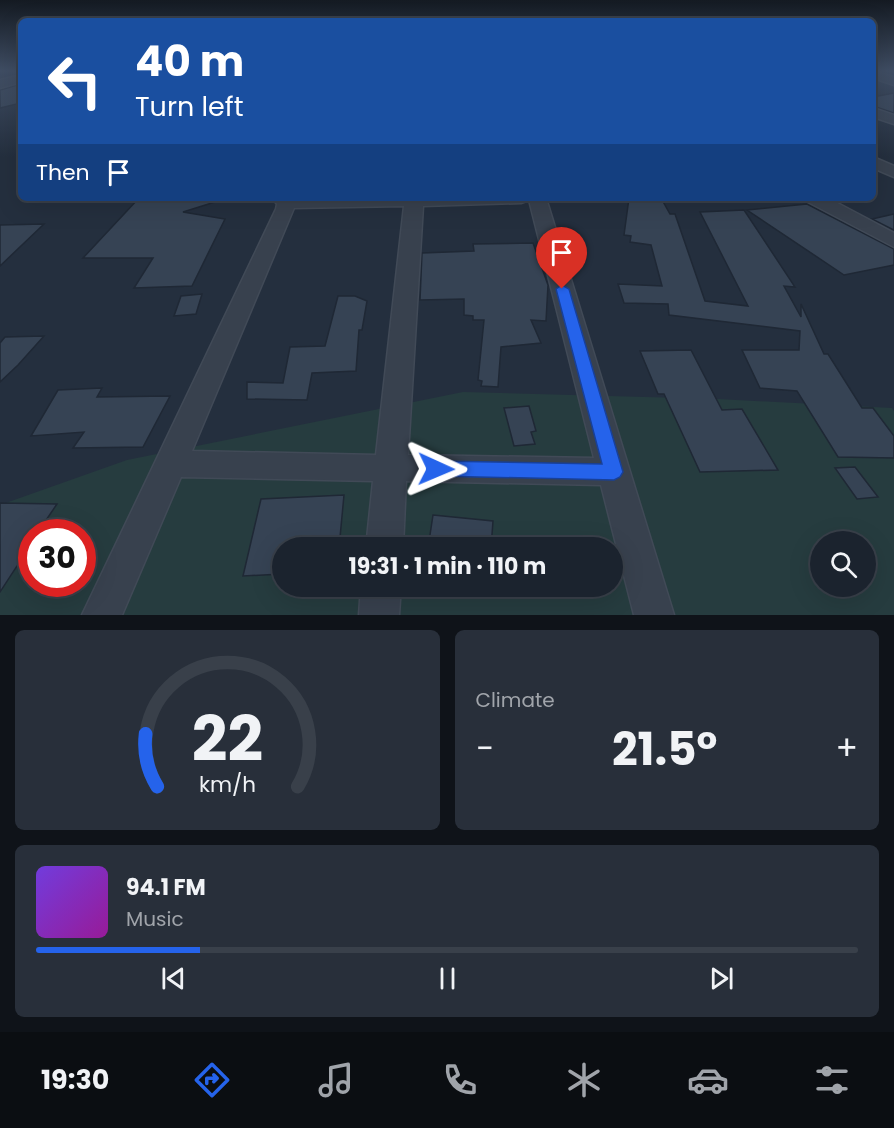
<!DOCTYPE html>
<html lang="en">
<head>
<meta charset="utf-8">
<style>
  :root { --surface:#1b232e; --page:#282f3a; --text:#f1f3f6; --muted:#a0a4aa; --line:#39404a; --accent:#2563eb }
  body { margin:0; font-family:Poppins,sans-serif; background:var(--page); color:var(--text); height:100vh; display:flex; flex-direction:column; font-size:22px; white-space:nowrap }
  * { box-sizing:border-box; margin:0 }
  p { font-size:20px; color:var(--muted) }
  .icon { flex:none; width:33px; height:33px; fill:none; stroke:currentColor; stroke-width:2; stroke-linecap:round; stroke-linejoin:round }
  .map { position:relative; height:615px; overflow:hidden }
  .details { display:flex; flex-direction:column; gap:15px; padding:15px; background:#0f1319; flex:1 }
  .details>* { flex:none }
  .guide { position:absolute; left:18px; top:18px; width:858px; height:183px; border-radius:9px; box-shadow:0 6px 24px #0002,0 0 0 2px var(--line); background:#1a4fa0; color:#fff; overflow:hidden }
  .fabs { position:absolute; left:810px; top:531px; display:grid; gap:12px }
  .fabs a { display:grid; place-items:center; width:66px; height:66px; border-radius:50%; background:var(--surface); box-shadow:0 6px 24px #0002,0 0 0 2px var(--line); font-size:30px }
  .speed { position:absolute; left:18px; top:519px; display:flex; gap:12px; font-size:30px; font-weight:700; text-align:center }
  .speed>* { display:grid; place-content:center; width:78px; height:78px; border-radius:50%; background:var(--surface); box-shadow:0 6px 24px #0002,0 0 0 2px var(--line); line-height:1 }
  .speed .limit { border:9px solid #d22; background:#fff; color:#111 }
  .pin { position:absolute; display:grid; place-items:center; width:51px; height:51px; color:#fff; margin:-62px -26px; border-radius:50% 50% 50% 0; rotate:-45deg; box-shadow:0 0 6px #0007 }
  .pin .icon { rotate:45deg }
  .me { position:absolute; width:66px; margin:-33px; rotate:91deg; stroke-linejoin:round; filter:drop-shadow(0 0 4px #0008) }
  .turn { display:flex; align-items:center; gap:21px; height:126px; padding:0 18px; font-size:27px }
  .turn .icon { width:78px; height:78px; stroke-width:2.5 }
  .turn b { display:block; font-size:42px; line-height:51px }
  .then { display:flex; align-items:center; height:57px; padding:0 18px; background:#0003; gap:12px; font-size:22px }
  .big { font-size:45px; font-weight:700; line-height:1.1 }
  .details .card { flex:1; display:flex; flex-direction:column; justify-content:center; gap:9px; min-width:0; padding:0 21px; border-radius:9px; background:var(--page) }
  .details .dial { align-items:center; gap:0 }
  .dial svg { height:156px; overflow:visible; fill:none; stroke:var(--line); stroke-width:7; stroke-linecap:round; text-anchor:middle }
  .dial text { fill:var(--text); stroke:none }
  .song { display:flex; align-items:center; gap:18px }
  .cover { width:72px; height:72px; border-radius:9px; background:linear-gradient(135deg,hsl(260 70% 55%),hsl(300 70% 35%)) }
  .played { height:6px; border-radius:3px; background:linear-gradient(90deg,var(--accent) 20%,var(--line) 20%) }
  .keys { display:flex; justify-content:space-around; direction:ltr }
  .heat { display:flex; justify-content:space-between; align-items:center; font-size:33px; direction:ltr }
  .details .tiles { flex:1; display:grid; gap:15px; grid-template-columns:1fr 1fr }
  .card:last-child { grid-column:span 2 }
  .trip { position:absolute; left:272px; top:537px; width:351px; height:60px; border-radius:30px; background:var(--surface); box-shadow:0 6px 24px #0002,0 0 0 2px var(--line); font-weight:700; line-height:60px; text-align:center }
  .menu { display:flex; height:96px; justify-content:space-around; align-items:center; background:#0b0e12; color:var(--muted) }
  .menu .icon { width:42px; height:42px }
  .menu .current { color:var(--accent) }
  .menu b { font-size:27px; color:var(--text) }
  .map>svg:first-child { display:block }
  .green { fill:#263c3f; fill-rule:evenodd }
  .building { fill:#364354; stroke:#1f2835; stroke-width:1.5 }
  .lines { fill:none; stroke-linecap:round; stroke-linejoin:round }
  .minor-casing { stroke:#414a57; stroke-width:3 }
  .minor { fill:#38414e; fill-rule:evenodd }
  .route { fill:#2563eb; stroke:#184099; stroke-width:1.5 }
</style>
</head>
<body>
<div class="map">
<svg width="894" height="615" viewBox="0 0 894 615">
  <rect width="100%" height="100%" fill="#242f3e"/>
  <path class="green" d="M463,392L718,399L892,408L894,411V615H0V505L127,460ZM32,532H82V584H32ZM820,542H866V586H820ZM282,548H612V586H282Z"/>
  <g class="building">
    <path d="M21,84V103L0,108V90Z"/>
    <path d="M894,93V113L873,106V97Z"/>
    <path d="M139,198H214L215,202L183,212L225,219L192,286L134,288L153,258H83Z"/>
    <path d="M629,198H661L670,214H675L705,301L748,306L700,212L744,210L795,287L784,286L801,317V304L824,354H828L862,408H873L894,436V458L838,457L797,391L760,388L742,350H799L800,331L669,315L668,304L624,303L618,284L662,286L651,245L630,242L631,236L624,235Z"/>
    <path d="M807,204L894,249V265L844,275L747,210Z"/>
    <path d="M894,214V230L872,219Z"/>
    <path d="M44,224L0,266V225Z"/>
    <path d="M533,243L548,285L546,321L531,320L541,343L501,347L498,387L481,386L482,381L478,380L484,320H473V316L464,315V299L420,300L422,253L474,251L473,244Z"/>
    <path d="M202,294L196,314L174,316L181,296Z"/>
    <path d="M338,296H355L367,301L362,330H359L356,371L312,373L307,400L247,399V382L283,383L290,347L325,346Z"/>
    <path d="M44,336L18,365L0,382V343L5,337Z"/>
    <path d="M691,350L722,410L742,409L778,470L700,472L664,394H658L640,351Z"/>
    <path d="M102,388L97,397L170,396L143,447L73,448L84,432L31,436L58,390Z"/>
    <path d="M529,406L536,431L531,432L535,444L514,446L504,408Z"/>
    <path d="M855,467L878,497L857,499L835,468Z"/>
    <path d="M344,495L339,548H282V574L243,576L261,499Z"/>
    <path d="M0,503L57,504L38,532H32V543L0,592Z"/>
    <path d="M433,515L493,521L491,548H428Z"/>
  </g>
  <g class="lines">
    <defs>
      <g id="minor">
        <path d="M873,71L894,77V85L873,78Z"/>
        <path d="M21,75V82L0,88V80Z"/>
        <path d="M873,108L894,115V124L873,117Z"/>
        <path d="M873,157L894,166V177L873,168Z"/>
        <path d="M272,198H546L674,615H634L601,485L406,481L403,548H366L373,481L181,477L122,615H82L276,209L277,204ZM529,200L594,458L408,455L423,206L521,203ZM404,206L376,455L192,451L294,208Z"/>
        <path d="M805,198H828L894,233V247L808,202Z"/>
        <path d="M361,586H401L399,615H359Z"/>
      </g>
    </defs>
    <use href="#minor" class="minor-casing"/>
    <use href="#minor" class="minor"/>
  </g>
  <linearGradient id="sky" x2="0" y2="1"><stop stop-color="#141a22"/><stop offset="0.45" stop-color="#3f4d63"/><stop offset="1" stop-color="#3f4d63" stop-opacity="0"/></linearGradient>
  <rect width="894" height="157" fill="url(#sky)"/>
  <path class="route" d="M562,285L569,289L623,472L620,477L614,480L436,476L429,474L426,469L429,464L436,461L602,464L556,289Z"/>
</svg>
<div class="fabs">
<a><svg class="icon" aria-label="search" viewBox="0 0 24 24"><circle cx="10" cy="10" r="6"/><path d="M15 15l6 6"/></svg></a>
</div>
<div class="speed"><div class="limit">30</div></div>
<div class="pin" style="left:562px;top:289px;background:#d93025"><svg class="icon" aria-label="arrive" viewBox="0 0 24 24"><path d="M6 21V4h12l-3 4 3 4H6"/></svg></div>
<svg class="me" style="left:436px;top:469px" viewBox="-20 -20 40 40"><path d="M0-17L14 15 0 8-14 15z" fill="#2563eb" stroke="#fff" stroke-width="4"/></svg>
<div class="trip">19:31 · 1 min · 110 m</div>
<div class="guide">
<div class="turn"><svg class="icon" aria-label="left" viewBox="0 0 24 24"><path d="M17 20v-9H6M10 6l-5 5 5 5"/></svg><div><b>40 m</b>Turn left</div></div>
<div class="then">Then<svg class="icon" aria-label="arrive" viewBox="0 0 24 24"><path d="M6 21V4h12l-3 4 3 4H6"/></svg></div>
</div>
</div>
<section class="details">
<div class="tiles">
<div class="card dial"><svg viewBox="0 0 100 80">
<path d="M14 69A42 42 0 1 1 86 69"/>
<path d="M14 69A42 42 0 0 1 8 42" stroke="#2563eb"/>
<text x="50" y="56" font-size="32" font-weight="700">22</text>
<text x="50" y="72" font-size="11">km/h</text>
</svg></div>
<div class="card"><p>Climate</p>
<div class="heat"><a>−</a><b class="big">21.5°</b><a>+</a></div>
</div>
<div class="card">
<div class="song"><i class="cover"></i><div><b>94.1 FM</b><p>Music</p></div></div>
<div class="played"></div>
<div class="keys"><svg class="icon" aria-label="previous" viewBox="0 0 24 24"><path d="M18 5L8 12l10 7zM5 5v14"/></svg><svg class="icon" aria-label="pause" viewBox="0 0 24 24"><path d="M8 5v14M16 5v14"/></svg><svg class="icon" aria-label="next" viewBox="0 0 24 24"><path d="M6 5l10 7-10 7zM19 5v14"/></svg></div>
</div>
</div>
</section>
<nav class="menu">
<b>19:30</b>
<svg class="icon current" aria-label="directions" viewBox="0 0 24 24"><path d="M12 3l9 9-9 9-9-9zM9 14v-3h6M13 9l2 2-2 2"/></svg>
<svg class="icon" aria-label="music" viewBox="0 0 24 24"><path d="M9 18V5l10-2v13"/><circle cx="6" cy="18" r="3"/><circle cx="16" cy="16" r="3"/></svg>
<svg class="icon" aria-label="phone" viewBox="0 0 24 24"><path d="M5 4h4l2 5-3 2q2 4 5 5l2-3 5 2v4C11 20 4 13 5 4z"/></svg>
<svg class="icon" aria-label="climate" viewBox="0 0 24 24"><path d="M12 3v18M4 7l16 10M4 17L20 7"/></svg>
<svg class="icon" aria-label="car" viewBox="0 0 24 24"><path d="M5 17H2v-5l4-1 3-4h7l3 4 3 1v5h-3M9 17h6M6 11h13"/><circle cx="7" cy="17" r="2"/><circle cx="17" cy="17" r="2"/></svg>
<svg class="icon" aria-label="filters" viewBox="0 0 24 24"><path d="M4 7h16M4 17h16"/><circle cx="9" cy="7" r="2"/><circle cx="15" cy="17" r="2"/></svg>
</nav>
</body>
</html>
